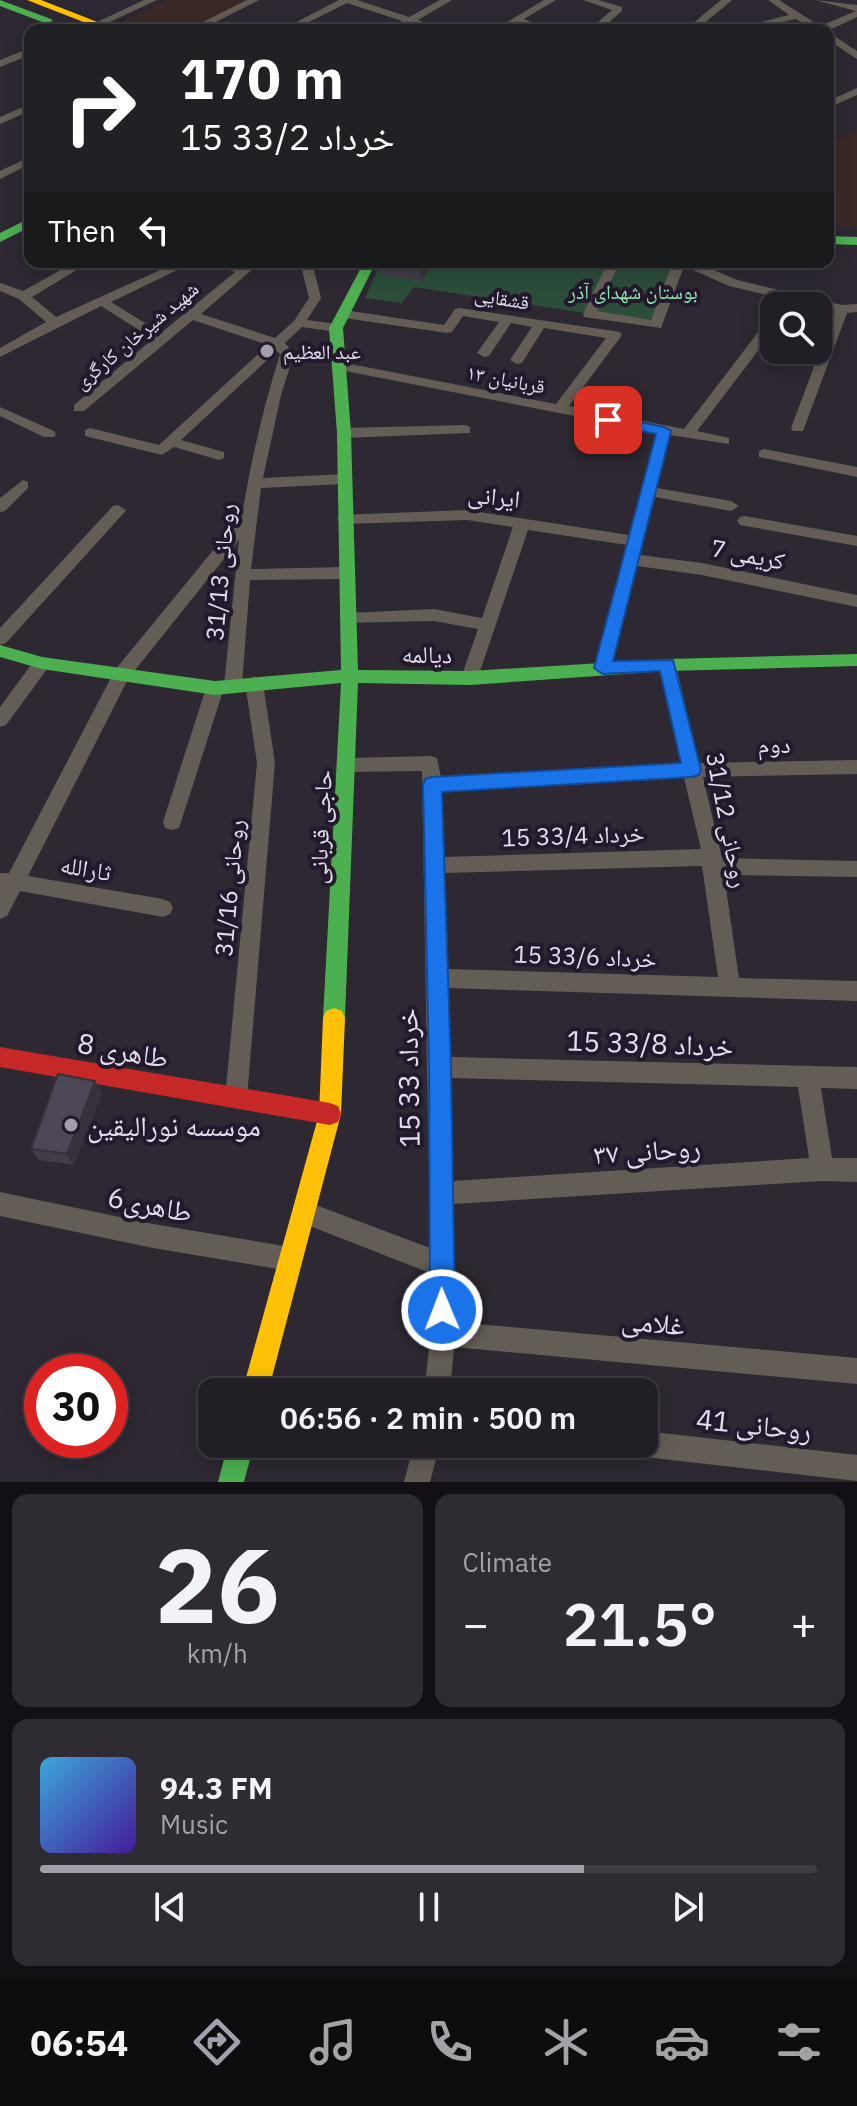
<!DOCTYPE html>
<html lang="en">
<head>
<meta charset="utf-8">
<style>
  :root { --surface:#221e26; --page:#2e2b32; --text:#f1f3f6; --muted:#a2a2a7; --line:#3f3c43; --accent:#a49eab }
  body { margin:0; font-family:"IBM Plex Sans","Noto Naskh Arabic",sans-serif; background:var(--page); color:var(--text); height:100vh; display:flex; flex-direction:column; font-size:30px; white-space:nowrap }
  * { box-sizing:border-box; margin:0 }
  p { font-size:26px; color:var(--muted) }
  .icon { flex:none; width:44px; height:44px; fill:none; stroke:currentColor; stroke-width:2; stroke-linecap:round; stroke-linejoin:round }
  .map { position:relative; height:1482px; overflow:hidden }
  .side { display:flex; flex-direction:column; gap:12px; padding:12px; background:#131015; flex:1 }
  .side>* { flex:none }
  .banner { position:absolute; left:24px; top:24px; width:810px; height:244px; border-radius:16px; box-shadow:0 4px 20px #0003,0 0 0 2px var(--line); background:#202124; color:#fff; overflow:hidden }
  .buttons { position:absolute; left:760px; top:292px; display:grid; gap:16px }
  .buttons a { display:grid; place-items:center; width:72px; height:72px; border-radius:16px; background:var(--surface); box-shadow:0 4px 20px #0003,0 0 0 2px var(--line); font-size:40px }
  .speed { position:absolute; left:24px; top:1354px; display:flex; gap:16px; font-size:40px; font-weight:700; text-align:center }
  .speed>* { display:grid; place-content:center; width:104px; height:104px; border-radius:50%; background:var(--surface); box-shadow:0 4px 20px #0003,0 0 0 2px var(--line); line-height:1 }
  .speed .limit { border:12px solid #d22; background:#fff; color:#111 }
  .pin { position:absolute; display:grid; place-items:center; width:68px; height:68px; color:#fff; margin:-34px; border-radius:16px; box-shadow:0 4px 12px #0006 }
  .me { position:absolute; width:88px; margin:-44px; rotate:359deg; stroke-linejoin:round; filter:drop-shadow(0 0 6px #0008) }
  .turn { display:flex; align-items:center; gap:28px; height:168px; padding:0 24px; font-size:36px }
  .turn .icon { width:104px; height:104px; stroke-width:2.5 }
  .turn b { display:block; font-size:56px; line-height:68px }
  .then { display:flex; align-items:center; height:76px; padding:0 24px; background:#0003; gap:16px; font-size:30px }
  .big { font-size:60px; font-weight:600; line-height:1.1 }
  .side .widget { flex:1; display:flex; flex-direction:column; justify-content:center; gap:12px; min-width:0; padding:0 28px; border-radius:16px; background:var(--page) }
  .side .dial { align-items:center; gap:0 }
  .dial b { font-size:104px; line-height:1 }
  .song { display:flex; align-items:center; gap:24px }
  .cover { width:96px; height:96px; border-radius:12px; background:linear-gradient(135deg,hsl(200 70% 55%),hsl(260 70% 35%)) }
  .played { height:8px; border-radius:4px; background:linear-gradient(90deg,var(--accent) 70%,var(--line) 70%) }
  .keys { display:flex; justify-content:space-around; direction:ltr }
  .heat { display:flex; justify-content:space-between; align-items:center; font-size:44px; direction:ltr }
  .side .tiles { flex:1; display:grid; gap:12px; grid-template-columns:1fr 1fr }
  .widget:last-child { grid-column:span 2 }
  .trip { position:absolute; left:198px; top:1378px; width:460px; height:80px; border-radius:16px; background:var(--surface); box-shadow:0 4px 20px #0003,0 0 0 2px var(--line); font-weight:600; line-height:80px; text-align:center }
  .tab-bar { display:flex; height:128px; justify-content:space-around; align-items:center; background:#0e0c0f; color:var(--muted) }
  .tab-bar .icon { width:56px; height:56px }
  .tab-bar .selected { color:var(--accent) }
  .tab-bar b { font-size:36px; color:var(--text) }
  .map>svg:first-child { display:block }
  .medical { fill:#3b2928 }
  .green { fill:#2b4d3a }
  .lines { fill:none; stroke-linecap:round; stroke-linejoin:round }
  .street { fill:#635d55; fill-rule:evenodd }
  .fast { fill:#4caf50; fill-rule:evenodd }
  .slow { fill:#ffc107; fill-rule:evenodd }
  .jam { fill:#c62828; fill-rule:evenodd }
  .wall { fill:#423c48 }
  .shaded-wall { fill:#36313b }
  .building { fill:#4d4654; stroke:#36313b; stroke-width:2 }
  .route { fill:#1a73e8; stroke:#114b97; stroke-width:2 }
  .poi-dot { fill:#a49eab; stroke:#23192d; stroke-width:3 }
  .labels { text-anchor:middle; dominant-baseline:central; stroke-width:8; stroke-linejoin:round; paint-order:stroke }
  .far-park-label { font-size:20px; fill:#91e6b2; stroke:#23192d }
  .far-street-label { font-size:20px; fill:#e4deec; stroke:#23192d }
  .far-poi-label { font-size:20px; fill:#e4deec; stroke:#23192d; text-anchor:start }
  .street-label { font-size:24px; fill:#e4deec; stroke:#23192d }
  .near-street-label { font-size:28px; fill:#e4deec; stroke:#23192d }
  .near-poi-label { font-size:28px; fill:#e4deec; stroke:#23192d; text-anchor:start }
</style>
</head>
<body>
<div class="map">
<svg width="857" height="1482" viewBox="0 0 857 1482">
  <rect width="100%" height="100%" fill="#2d2832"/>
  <g class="medical">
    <path d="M167,0H248L188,30H146L121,22Z"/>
    <path d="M857,128V227L828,225V147Z"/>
  </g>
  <path class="green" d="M381,262H679L650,323L414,287L402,303L365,298Z"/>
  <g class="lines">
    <g class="street">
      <path d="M144,0H157L101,26L93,24Z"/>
      <path d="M247,0H259L200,30H187Z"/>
      <path d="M339,0H357L409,17L440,0H452L418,20L444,30H429L411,24L399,30H387L402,21L347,3L293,30H281Z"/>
      <path d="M544,0H556L524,19L552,30H537L517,23L506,30H494Z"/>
      <path d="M583,0H598L622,7V11L608,23L626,30L598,26V22L612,10Z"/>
      <path d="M721,0H732L696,30H685Z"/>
      <path d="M768,0H779L820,26L856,11L815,0L857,5V17C829,30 824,37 796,19L749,29V25L789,15Z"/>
      <path d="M828,32L857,51V59L828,40Z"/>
      <path d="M30,48V55L0,67V60Z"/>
      <path d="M857,88V95L828,108V101Z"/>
      <path d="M30,104V111L0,124V117Z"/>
      <path d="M30,157V164L0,179V171Z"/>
      <path d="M75,262H90L32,297L56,317L178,262H194L111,302L161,333L235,272L210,262H229L242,266L247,262H261L201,314L275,338L294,321L309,298L300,262H312L321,298L307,320L336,324L343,328L336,332L302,327L285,343L294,354L281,395L263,478L345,474L352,479L345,484L261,488L251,569L347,567L355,573L347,579L250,580L242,685L233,692L224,685L239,540L128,679L28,876L163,899L170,902L173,908L170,914L163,917L20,891L7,916L0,919V873H9L115,670L242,515C251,461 263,408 280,354L277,351L181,440L224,452V458L219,460L174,447L162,455L85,436V430L90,428L159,445L268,345L193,320L84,411H74V405L153,339L101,306L0,357V348L46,322L19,299L0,291V283L23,291Z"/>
      <path d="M608,262H620L597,311L651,320L673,262H696L737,280L842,305L857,304V312L847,313L803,431H793L791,428L835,311L729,286L684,266L661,328L584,317L583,314Z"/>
      <path d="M460,308L620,332L622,335L569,406L684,429L769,318L774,317V330L697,431L729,438V444L670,435L657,488L731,501L739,506L731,511L655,497L640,555L702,563L857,595V607L702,575L637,566L612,668L603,674L594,668L627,545L528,530L476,683L470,685L461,678L478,629L434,621L342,623L340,619L348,613L434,609L482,618L513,527L467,520L345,524L337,519L340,515L467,510L629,535L656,432L340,370L333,366L340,362L556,404L606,338L544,328L522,363L517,364L510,360L532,327L511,323L489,356L484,357L477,353L499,322L463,316L452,332L447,333L344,318L338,314L344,310L444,325L455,309Z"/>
      <path d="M0,407L54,431L56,434L54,437H44L0,416Z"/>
      <path d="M465,425L470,427V433L344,438L337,433L344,428Z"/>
      <path d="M764,449L857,467V477L759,457V451Z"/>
      <path d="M23,480L28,482V488L5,511L0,512V498Z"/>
      <path d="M118,505L126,510L123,514L6,643L0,645V628L113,506Z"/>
      <path d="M745,516L857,536V546L740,525L737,521L740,517Z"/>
      <path d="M42,657L48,658L51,663L48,668L6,725L0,727V707L36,658Z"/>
      <path d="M667,659L676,665L699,763L857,760V774L703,777L722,858L857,861V877L724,875L739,978L857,981V1001L448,988L451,1057L857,1067V1089L821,1088L832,1158H857V1182L822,1181L453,1204L455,1322L857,1358V1384L454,1347L450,1392H424L431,1333L430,1273L297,1221L293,1213L297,1205L305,1201L430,1248L422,771L347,772L341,770L338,765L341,760L347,758L431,756L437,758L441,777L681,763L658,665ZM684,778L701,849L443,857L441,792ZM702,866L718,977L447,969L444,873ZM451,1078L798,1087L809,1158L453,1181Z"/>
      <path d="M254,676L263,683L275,763L247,1098L244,1106L236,1109L228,1106L225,1098L257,763L245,683Z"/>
      <path d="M215,681L224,688L181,822L179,828L172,830L165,828L163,822L206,688Z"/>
      <path d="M0,1192L153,1224L290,1247L299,1250L302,1259L299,1268L290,1271L153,1248L0,1216Z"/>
      <path d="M644,1431L857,1455V1481L644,1457L635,1453L631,1444H644Z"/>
      <path d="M414,1444H440L430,1482H404Z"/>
    </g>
    <g class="fast">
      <path d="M0,0L51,19L53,21L45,23L0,6Z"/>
      <path d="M30,218V227L0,242V233Z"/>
      <path d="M828,236L857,237V245L828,244Z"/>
      <path d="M364,262H376L343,328L351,433L358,670L470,671L667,659L857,654V666L667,671L470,685L358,683L345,1018L342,1025L334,1028L326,1025L323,1018L341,683L215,695L42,669L0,657V645L42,657L215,681L341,670L337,433L329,328Z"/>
      <path d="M228,1444H254L244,1482H218Z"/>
    </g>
    <g class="slow">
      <path d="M27,0H41L118,30H104Z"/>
      <path d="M334,1008L342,1011L345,1018L341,1114L268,1392H242L319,1114L323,1018L326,1011Z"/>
    </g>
    <path class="jam" d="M0,1047L330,1103L338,1106L341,1114L338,1122L330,1125L0,1067Z"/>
  </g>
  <g class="wall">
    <path d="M382,262H431V267L421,281L382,274Z"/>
    <path d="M102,1093L74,1165L39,1160L31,1149Z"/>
  </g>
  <g class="shaded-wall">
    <path d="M420,262H431V267L421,281Z"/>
    <path d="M95,1081L102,1093L74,1165L67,1154Z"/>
  </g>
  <path class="building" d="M58,1074L95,1081L67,1154L31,1149Z"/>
  <path class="route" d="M608,415L664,427L671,431L613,661L673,660L701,770L699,775L692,777L442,792L451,1067L455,1310L451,1319L442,1323L434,1319L430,1310L429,1067L423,785L425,779L432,777L681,763L660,671L603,674L594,668L656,434L603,423V417Z"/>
  <g class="poi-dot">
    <circle cx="267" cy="351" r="8"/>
    <circle cx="71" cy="1125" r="8"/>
  </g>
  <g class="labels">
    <g class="far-park-label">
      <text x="633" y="291">بوستان شهدای آذر</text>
    </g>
    <g class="far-street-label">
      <text transform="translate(502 298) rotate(9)">قشقایی</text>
      <text transform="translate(136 335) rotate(-40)">شهید شیرخان کارگری</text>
      <text transform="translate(506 379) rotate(11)">۱۳ قربانیان</text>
    </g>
    <g class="far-poi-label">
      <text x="283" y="351">عبد العظيم</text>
    </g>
    <g class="street-label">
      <text transform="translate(494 496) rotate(6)">ایرانی</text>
      <text transform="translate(748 554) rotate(11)">کریمی 7</text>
      <text transform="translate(220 572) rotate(-85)">روحانی 31/13</text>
      <text transform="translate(427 654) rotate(1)">دیالمه</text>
      <text transform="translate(774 744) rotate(-1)">دوم</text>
      <text transform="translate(728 820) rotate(79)">روحانی 31/12</text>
      <text transform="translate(320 827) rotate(-87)">حاجی قربانی</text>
      <text transform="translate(573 835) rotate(-2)">15 خرداد 33/4</text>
      <text transform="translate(86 868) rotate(10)">ثارالله</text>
      <text transform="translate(229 888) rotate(-85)">روحانی 31/16</text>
      <text transform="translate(585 956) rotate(2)">15 خرداد 33/6</text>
    </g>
    <g class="near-street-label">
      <text transform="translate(650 1043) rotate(2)">15 خرداد 33/8</text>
      <text transform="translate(123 1050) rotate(10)">طاهری 8</text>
      <text transform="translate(408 1078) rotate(-91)">15 خرداد 33</text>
      <text transform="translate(647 1150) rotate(-4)">روحانی ۳۷</text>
      <text transform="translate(150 1204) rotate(11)">طاهری6</text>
      <text transform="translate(653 1322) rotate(5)">غلامی</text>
      <text transform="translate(754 1424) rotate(6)">روحانی 41</text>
    </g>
    <g class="near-poi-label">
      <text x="87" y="1125">موسسه نورالیقین</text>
    </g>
  </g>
</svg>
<div class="buttons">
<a><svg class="icon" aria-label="search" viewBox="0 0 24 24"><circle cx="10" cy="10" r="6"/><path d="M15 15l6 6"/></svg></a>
</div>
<div class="speed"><div class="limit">30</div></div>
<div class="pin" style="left:608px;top:420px;background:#d93025"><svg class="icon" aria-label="arrive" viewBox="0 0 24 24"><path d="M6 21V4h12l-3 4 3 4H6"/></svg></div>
<svg class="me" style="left:442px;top:1310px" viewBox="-20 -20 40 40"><circle r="17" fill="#1a73e8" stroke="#fff" stroke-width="3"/><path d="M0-11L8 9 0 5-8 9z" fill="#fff"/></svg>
<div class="trip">06:56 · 2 min · 500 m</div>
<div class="banner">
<div class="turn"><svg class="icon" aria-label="right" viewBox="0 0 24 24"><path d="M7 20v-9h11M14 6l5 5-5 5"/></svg><div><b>170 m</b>15 خرداد 33/2</div></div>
<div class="then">Then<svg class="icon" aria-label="left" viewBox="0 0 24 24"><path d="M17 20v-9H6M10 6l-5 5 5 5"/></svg></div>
</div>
</div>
<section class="side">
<div class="tiles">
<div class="widget dial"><b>26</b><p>km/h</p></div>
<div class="widget"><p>Climate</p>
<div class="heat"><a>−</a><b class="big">21.5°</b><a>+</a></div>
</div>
<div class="widget">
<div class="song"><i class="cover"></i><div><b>94.3 FM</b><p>Music</p></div></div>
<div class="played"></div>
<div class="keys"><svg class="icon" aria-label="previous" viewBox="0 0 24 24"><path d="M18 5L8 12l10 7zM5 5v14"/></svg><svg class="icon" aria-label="pause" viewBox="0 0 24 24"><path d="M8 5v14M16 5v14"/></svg><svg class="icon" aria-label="next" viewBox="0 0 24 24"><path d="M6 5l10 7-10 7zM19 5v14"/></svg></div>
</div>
</div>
</section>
<nav class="tab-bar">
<b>06:54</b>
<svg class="icon selected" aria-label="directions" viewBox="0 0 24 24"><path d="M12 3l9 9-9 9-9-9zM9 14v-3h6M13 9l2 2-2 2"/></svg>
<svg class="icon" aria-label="music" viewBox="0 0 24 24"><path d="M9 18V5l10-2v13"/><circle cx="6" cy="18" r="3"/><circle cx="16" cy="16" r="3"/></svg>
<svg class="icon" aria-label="phone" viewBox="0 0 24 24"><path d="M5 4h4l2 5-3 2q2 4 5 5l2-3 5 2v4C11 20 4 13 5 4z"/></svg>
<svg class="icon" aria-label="climate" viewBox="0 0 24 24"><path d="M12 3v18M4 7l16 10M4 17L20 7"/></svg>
<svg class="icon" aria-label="car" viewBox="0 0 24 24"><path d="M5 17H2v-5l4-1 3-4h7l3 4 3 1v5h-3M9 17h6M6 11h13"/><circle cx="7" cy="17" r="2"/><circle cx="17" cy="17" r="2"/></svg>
<svg class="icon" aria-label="filters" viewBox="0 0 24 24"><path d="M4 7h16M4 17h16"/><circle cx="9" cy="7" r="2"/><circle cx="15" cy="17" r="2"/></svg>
</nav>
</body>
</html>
